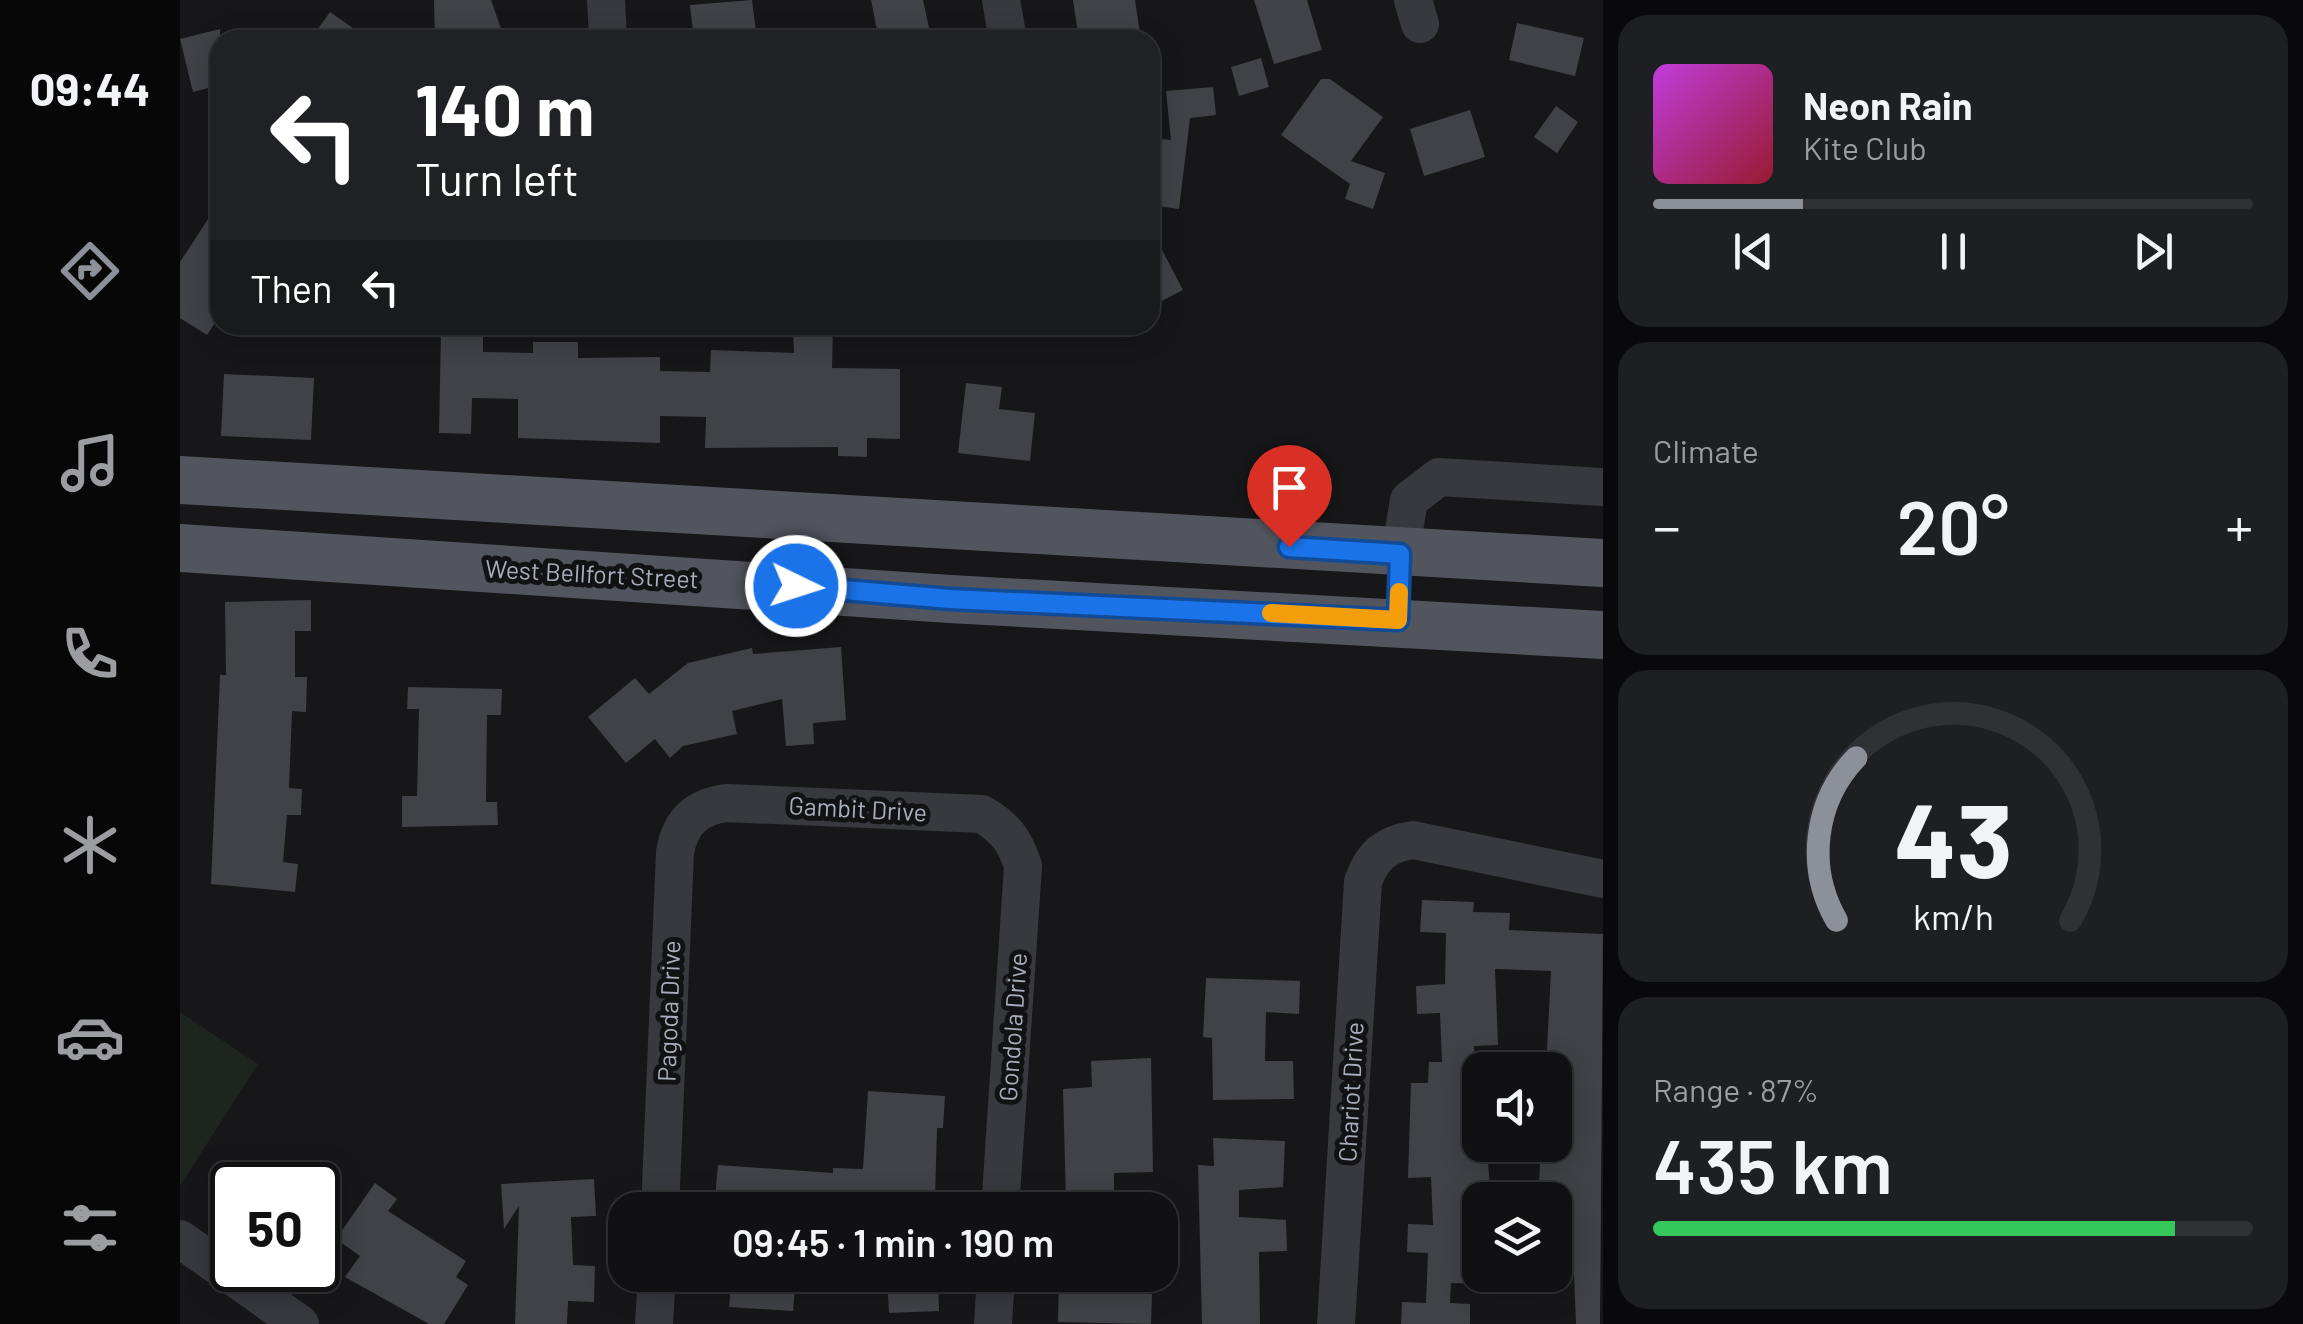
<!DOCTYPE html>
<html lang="en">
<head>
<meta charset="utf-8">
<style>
  :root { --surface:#111114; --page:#1e1f22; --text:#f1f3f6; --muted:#9c9da0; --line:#303134; --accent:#8c9099 }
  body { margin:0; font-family:Barlow,sans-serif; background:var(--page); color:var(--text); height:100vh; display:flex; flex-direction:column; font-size:38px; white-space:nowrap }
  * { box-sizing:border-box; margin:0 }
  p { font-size:32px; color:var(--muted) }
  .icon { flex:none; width:55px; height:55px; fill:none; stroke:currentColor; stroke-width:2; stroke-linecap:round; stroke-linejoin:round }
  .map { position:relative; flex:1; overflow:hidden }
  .drawer { display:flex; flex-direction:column; gap:15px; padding:15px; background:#09090b; width:700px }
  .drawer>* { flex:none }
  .top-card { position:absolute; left:30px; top:30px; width:950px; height:305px; border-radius:30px; box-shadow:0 5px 25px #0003,0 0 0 2px var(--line); background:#202124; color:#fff; overflow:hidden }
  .controls { position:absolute; left:1282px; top:1052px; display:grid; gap:20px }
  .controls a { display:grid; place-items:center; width:110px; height:110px; border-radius:20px; background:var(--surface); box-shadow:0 5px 25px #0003,0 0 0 2px var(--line); font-size:50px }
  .speed { position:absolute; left:30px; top:1162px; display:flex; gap:20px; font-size:50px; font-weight:700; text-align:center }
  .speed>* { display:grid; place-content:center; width:130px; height:130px; border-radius:50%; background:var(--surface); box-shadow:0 5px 25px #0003,0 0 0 2px var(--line); line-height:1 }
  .speed .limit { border:5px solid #111; border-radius:15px; background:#fff; color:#111 }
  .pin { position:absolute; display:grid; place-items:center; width:85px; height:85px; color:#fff; margin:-102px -42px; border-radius:50% 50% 50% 0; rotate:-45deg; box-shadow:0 0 10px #0007 }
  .pin .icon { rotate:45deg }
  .me { position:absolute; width:110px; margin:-55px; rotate:94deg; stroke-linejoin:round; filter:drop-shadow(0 0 8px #0008) }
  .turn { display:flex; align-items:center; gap:35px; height:210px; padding:0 40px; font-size:45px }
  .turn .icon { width:130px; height:130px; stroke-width:2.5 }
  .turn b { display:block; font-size:70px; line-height:85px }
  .then { display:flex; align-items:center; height:95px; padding:0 40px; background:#0003; gap:20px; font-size:38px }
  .big { font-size:75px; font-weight:600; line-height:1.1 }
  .drawer .tile { flex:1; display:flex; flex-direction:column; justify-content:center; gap:15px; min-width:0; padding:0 35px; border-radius:30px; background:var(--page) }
  .drawer .dial { align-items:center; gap:0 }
  .dial svg { height:260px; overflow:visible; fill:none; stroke:var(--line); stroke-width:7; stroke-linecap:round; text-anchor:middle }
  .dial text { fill:var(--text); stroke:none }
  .song { display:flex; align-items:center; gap:30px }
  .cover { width:120px; height:120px; border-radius:15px; background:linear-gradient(135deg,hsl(290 70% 55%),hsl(350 70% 35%)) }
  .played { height:10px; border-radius:5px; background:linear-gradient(90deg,var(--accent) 25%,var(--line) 25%) }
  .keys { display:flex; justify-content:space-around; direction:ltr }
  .heat { display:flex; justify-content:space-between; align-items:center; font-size:55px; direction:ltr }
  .charge { height:15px; border-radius:8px; background:linear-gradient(90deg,#34c759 87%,var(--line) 0) }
  .trip { position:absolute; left:428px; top:1192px; width:570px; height:100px; border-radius:30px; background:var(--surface); box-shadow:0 5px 25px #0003,0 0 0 2px var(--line); font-weight:600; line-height:100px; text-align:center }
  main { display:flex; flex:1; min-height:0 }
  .dock { display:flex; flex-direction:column; width:180px; justify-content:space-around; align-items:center; background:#070708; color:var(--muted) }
  .dock .icon { width:70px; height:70px }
  .dock .current { color:var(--accent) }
  .dock b { font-size:45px; color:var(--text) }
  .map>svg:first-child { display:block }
  .green { fill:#1d251e }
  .building { fill:#414247 }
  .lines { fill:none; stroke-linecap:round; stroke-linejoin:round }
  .minor { stroke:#38393f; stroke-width:38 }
  .major { stroke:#53555e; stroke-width:48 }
  .route-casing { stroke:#114b97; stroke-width:25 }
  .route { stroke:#1a73e8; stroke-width:18 }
  .slow { stroke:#f59e0b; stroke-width:18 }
  .labels { text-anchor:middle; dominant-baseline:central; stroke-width:10; stroke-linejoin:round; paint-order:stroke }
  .street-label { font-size:25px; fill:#a8adbb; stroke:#121215 }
</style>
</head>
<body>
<main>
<nav class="dock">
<b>09:44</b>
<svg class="icon current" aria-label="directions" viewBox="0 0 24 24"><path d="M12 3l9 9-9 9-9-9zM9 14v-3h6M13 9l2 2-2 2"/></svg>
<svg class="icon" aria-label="music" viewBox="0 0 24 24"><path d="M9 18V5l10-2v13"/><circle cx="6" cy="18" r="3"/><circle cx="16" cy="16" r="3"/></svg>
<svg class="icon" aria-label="phone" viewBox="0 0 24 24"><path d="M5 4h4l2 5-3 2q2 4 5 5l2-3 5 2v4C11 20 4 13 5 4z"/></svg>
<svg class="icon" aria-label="climate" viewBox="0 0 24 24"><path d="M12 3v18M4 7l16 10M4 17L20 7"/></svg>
<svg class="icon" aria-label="car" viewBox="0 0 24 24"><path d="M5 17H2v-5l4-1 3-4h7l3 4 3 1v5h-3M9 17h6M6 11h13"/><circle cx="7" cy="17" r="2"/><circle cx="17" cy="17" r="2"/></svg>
<svg class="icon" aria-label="filters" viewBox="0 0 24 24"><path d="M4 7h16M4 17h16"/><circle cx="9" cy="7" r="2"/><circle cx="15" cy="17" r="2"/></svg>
</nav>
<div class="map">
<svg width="1423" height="1324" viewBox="0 0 1423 1324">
  <rect width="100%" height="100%" fill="#17171a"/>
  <path class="green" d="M0,1012L78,1064L0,1186Z"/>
  <g class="building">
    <path d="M254,0H311L325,40H255Z"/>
    <path d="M572,0L577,40H514L510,5Z"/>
    <path d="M691,0H743L751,37L699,40Z"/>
    <path d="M893,0H955L961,40H899Z"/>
    <path d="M1074,0H1127L1142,50L1094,64Z"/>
    <path d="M150,12L190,40H130Z"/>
    <path d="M1337,23L1404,38L1395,76L1329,60Z"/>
    <path d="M40,29V85L13,92L0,39Z"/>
    <path d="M1081,58L1089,87L1059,96L1051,67Z"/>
    <path d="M1141,79H1150L1203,117L1171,161L1205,173L1193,209L1165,199L1170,184L1101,135Z"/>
    <path d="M1033,87L1036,115L1010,118L999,209L970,205V138L991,140L986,91Z"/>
    <path d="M1376,106L1398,122L1377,153L1354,137Z"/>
    <path d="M1290,110L1305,157L1244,176L1230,129Z"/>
    <path d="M40,201V315L27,335L0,318V262Z"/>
    <path d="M970,227L1003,290L970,307Z"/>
    <path d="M629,325H653L652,368L720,369V439L687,438V457L658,456V447L525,448L526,417L480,416V443L338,438V399L292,398L291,434L259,433L261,330H303V352L353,353V342H398V358L480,357V371L530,372L531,350L614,353L613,331H629Z"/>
    <path d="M44,374L134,378L131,440L41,436Z"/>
    <path d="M786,383L822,387L819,409L855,413L850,461L778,453Z"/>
    <path d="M131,600V631H115V677H127L126,712L112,711L109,788L122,789L121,815H107L103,862L118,864L115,892L31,884L40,675H46L45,602Z"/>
    <path d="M661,647L666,720L633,723L634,744L606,746L602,699L552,711L557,734L503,746L490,758L475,739L446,763L408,717L455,678L469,694L508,663L572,648L573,654Z"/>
    <path d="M228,687L322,689L321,715H307L306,802H317L318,825L222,827V796H237L239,709H227Z"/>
    <path d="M1242,900L1294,902L1293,912L1330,913L1329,930L1423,934L1420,1324H1396L1394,1274H1375V1200H1358L1360,1164H1370V1145H1375V1070L1366,1069L1371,971L1315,969L1318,1045L1294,1046L1300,1163H1308L1311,1200H1300V1284L1271,1283L1270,1303L1290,1304V1324H1221L1222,1302L1246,1303L1248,1253L1227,1252L1228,1224L1253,1225L1251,1177L1228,1178L1231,1083H1248L1249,1062H1262L1260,1013L1237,1014L1236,986L1265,984L1266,933L1240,932Z"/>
    <path d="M1026,978L1120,981L1119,1014L1086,1012L1085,1061H1113L1114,1099L1033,1100L1032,1038L1023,1037Z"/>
    <path d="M971,1058L973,1172L934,1173V1200H886L883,1089L912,1087L911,1061Z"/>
    <path d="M688,1091L765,1096L763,1128H757L755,1197H737L736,1210H562L563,1201L535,1198L538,1165L653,1173V1168L683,1169Z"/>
    <path d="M1033,1138L1105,1141L1103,1187L1059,1190V1217L1106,1220L1107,1251L1079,1252L1080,1324H1022L1018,1165L1034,1166Z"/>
    <path d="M414,1179L416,1216L391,1217L393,1265L415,1266L414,1302L388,1301L387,1324H335L339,1206L324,1229L321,1184Z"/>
    <path d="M195,1183L217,1199L208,1211L286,1261L276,1277L288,1285L264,1324H249L165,1277L180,1256L156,1239Z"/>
    <path d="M552,1275H616L613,1311L549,1307Z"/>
    <path d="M707,1275H758L759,1311L709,1313Z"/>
    <path d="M879,1275H940V1294H972L971,1324L878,1322Z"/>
  </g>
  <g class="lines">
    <g class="minor">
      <path d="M426,0L428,37"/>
      <path d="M821,0L828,40"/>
      <path d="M1233,0L1240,24"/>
      <path d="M1220,554L1229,500L1259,477L1423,487"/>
      <path d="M480,1210L495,852C500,823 516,807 546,803L802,814C825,828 835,840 843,866L820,1210"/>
      <path d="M0,1239L120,1324"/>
      <path d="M474,1324L477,1275"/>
      <path d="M813,1324L816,1275"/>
      <path d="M1156,1324L1183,882C1192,856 1205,844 1233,840L1423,879"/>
    </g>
    <g class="major">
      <path d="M0,480L1423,563"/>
      <path d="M0,548L770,599L1423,635"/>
    </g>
  </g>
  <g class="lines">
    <defs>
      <path id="route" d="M616,586L770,599L1218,620L1220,554L1109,547"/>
    </defs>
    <use href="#route" class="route-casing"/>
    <use href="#route" class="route"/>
    <path class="slow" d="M1091,613L1218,620L1219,592"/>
  </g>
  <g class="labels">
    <g class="street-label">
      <text transform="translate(412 573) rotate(3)">West Bellfort Street</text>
      <text transform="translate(678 808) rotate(3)">Gambit Drive</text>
      <text transform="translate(488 1011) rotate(-88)">Pagoda Drive</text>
      <text transform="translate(832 1027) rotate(-86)">Gondola Drive</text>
      <text transform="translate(1170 1092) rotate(-87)">Chariot Drive</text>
    </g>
  </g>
</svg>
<div class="controls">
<a><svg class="icon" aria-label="sound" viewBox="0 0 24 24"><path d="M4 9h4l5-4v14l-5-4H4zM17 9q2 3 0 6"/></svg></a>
<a><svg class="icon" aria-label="layers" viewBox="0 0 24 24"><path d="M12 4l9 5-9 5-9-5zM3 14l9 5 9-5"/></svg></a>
</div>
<div class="speed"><div class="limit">50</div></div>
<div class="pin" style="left:1109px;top:547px;background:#d93025"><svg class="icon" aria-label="arrive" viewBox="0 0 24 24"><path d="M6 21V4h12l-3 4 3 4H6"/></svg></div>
<svg class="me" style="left:616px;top:586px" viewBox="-20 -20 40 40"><circle r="17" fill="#1a73e8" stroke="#fff" stroke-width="3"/><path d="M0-11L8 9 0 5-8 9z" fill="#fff"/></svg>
<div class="trip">09:45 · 1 min · 190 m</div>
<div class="top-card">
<div class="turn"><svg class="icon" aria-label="left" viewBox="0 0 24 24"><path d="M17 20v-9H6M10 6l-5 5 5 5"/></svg><div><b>140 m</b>Turn left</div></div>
<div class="then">Then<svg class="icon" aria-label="left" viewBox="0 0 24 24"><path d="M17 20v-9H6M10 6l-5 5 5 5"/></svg></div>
</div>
</div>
<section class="drawer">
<div class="tile">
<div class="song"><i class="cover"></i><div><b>Neon Rain</b><p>Kite Club</p></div></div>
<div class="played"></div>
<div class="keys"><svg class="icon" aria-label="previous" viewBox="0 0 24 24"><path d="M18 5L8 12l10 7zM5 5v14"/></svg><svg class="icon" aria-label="pause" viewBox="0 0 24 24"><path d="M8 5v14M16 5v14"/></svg><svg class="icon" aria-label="next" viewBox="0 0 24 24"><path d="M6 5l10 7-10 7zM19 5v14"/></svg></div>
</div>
<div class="tile"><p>Climate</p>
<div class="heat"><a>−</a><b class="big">20°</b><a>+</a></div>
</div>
<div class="tile dial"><svg viewBox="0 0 100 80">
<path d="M14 69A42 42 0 1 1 86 69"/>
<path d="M14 69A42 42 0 0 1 20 19" stroke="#8c9099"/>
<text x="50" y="56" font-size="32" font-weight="700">43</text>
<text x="50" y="72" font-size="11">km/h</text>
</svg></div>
<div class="tile"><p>Range · 87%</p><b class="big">435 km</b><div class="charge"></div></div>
</section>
</main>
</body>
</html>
